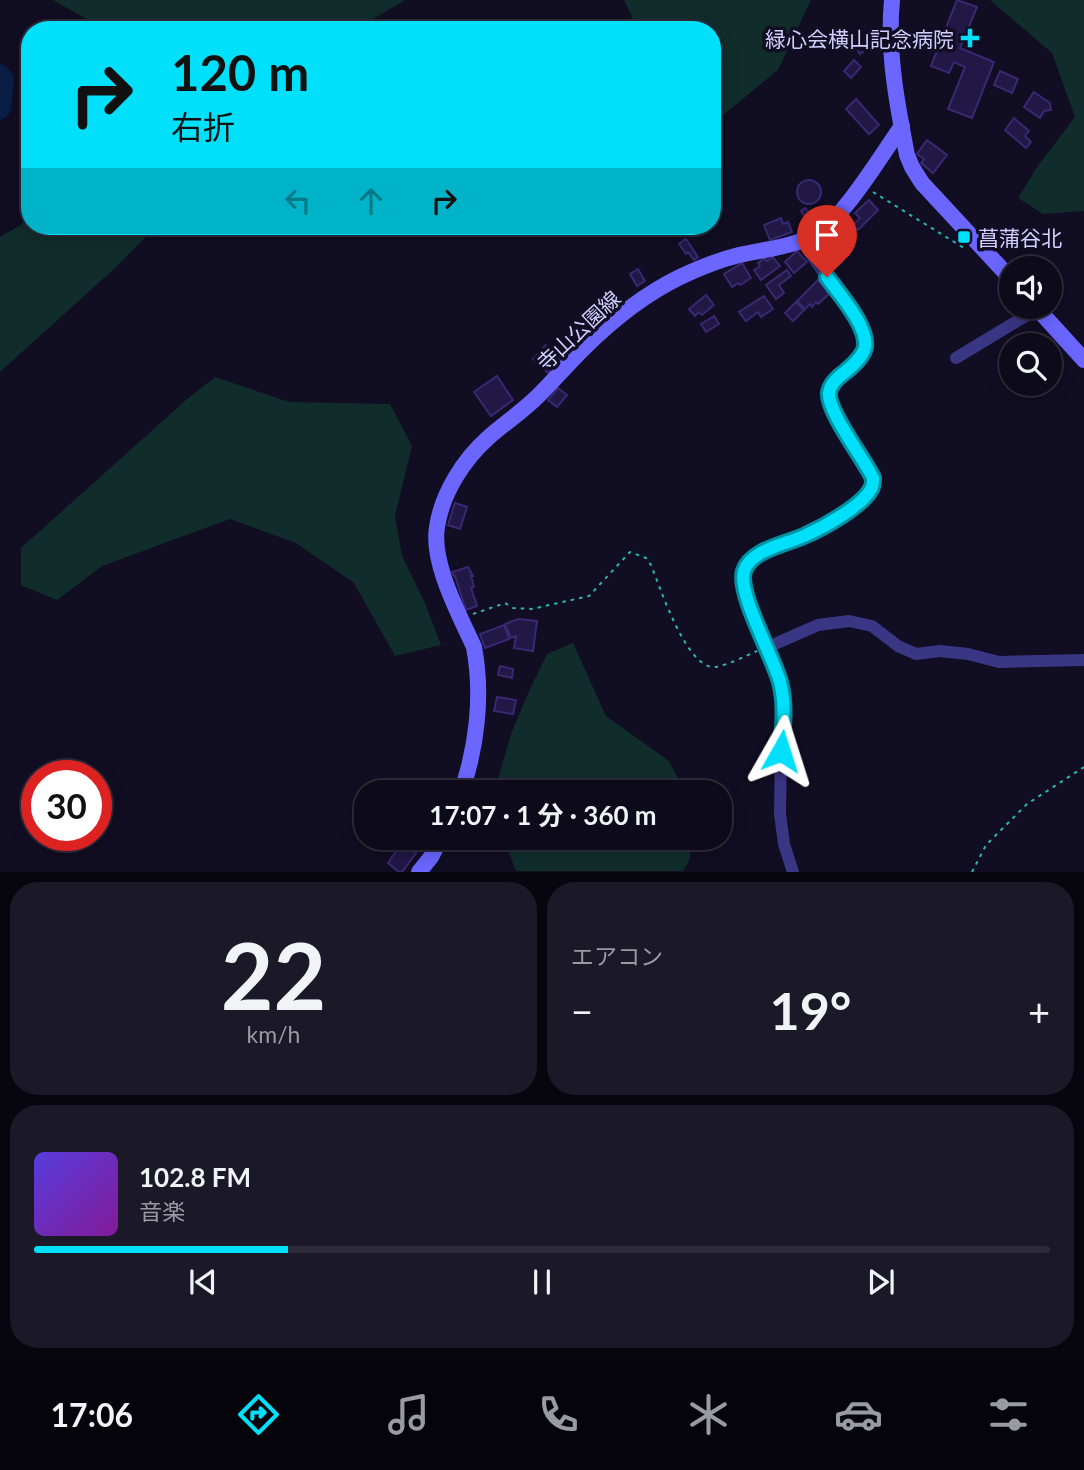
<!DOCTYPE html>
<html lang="ja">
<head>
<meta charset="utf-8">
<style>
  :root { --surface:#0d0a1a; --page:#1b1827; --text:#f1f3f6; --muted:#9a9aa2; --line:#2d2b39; --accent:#00e0fa }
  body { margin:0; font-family:Lato,"Noto Sans JP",sans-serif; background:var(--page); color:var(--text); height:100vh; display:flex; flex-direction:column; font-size:26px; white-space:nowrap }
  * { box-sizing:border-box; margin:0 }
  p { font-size:23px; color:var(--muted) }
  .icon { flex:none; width:38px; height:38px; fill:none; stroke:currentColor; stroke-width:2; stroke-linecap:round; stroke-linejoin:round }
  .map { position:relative; height:872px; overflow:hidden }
  .side { display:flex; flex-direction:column; gap:10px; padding:10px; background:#07060e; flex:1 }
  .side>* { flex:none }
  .top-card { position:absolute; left:21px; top:21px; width:700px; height:214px; border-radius:28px; box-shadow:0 4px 18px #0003,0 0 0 2px var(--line); background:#00e0fa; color:#111; overflow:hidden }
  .controls { position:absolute; left:999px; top:256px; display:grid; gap:14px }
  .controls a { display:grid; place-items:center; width:63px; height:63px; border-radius:50%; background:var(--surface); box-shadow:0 4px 18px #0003,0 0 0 2px var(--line); font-size:35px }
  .speed { position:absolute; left:21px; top:760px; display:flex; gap:14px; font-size:35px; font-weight:700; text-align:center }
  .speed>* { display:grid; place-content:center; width:91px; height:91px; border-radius:50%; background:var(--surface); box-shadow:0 4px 18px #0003,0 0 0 2px var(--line); line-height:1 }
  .speed .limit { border:10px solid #d22; background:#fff; color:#111 }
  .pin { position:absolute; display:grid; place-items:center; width:60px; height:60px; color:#fff; margin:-72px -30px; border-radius:50% 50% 50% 0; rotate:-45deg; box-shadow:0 0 7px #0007 }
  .pin .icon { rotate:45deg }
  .me { position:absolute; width:77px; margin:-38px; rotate:6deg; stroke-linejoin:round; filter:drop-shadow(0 0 5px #0008) }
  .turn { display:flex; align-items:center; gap:24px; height:147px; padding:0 35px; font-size:32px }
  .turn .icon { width:91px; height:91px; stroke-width:2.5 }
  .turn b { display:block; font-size:49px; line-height:60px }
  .lanes { display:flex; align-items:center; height:66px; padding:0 35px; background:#0003; justify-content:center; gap:35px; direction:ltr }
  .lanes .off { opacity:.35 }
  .big { font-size:52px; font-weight:700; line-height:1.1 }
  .side .widget { flex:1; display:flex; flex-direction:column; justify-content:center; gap:10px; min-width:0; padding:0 24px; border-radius:28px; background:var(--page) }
  .side .dial { align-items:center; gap:0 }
  .dial b { font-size:91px; line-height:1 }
  .song { display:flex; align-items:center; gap:21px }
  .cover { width:84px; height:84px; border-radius:10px; background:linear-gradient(135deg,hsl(250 70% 55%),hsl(290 70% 35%)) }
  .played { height:7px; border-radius:4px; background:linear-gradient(90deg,var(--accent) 25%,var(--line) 25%) }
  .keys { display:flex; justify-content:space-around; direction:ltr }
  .heat { display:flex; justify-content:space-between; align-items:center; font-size:38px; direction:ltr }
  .side .tiles { flex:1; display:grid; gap:10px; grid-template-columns:1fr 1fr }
  .widget:last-child { grid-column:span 2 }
  .trip { position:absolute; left:354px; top:780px; width:378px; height:70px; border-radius:28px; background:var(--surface); box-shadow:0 4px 18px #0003,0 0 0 2px var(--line); font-weight:700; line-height:70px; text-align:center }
  .menu { display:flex; height:112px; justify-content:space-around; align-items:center; background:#05040a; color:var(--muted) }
  .menu .icon { width:49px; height:49px }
  .menu .active { color:var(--accent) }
  .menu b { font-size:32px; color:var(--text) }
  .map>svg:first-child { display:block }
  .green { fill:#102d2c }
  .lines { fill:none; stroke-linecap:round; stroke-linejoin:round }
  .river { stroke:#091f45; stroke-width:19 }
  .building { fill:#211845; stroke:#382972; stroke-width:2 }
  .path { stroke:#29b8b0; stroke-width:2; stroke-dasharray:3.5 5; stroke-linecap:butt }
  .street { stroke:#393684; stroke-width:12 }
  .secondary { stroke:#6a66ff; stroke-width:16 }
  .route-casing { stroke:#0092a2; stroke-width:18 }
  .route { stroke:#00e0fa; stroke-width:12 }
  .poi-dot { fill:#00e0fa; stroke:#110d23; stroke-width:2.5 }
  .labels { text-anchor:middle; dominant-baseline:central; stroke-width:7; stroke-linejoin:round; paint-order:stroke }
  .poi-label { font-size:21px; fill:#d4cfff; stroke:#110d23; text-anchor:end }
  .street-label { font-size:21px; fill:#d4cfff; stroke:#110d23 }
</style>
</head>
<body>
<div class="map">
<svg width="1084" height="872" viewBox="0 0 1084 872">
  <rect width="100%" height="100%" fill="#110d23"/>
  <g class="green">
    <path d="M53,0H405L355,30H106Z"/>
    <path d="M624,0H811L778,70L712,124V30H638Z"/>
    <path d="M990,0H1084V211L1043,214L1018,198L1037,167L1075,117L1052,53Z"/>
    <path d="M30,212V226H157L116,267L0,372V237L21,225Z"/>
    <path d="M215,377L289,402L390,404L412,446L395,516L402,556L425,603L441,645L395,656L354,583L296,543L230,519L102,566L57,600L21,585V548L186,400Z"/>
    <path d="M573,643L606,716L669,761L686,793H494L511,734L529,691L547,654Z"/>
    <path d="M503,838H690V859L683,871H516Z"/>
  </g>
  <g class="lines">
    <path class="river" d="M0,74L4,79L2,107L0,110"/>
  </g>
  <g class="building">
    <path d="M957,0L977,7L960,48L994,62L972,118L948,109L965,67L954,62L949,73L931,66Z"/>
    <path d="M872,32L878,41L860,54L854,45Z"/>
    <path d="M854,60L861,67L851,78L844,71Z"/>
    <path d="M1000,71L1018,79L1012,93L994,85Z"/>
    <path d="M1034,92L1050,103L1051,110L1044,111L1040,118L1024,107Z"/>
    <path d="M856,99L879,125L869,134L846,109Z"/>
    <path d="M1014,118L1029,131L1025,136L1031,142L1026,148L1005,130Z"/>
    <path d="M927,140L947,155L933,173L921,163L924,159L917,154Z"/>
    <circle cx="809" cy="192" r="12"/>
    <path d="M869,200L878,210L858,230L853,225L860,218L855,213Z"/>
    <path d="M805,208L813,217L815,216L819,222L811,227L801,211Z"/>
    <path d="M781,218L783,224L788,222L792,232L770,240L764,225Z"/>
    <path d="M835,230L847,248L837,256L833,252L831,254L821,242Z"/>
    <path d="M686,239L698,257L694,260L688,252L686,254L679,244Z"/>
    <path d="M797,251L807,262L794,273L785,262Z"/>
    <path d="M773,257L780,266L761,280L754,270L760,266L758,263L765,258L767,261Z"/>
    <path d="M742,263L751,278L740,285L738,283L732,287L724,274Z"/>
    <path d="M638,269L645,281L637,286L630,274Z"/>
    <path d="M787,270L791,276L779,285L784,293L776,299L766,285Z"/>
    <path d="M818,280L828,291L827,292L829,294L818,304L816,302L812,307L810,304L805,309L797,301Z"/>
    <path d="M706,295L714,305L702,315L699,312L695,316L689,309Z"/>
    <path d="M764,296L773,309L761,317L758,312L746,321L739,312Z"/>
    <path d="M796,302L804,310L793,321L785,313Z"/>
    <path d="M714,316L719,324L706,332L701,324Z"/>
    <path d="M546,345L561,359L548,373L533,359Z"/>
    <path d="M497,376L513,400L491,416L474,392Z"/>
    <path d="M558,388L567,395L557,407L548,400Z"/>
    <path d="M455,503L467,507L460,529L448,525Z"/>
    <path d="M468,567L473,576H471L474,587L471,588L477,606L466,610L455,576H454L452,572Z"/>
    <path d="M518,619L537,621L533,651L514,648L516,636L511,638L505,624Z"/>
    <path d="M504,625L509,639L485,648L480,634Z"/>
    <path d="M500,666L513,669L512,678L498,675Z"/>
    <path d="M497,697L516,700L513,714L494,711Z"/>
    <path d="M402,843L416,853L402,872H399L388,863Z"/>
  </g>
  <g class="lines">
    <g class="path">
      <path d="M873,192L964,248"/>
      <path d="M473,614L505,603L513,608L532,609L589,596L630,552L646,558L651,565C660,587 687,671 716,667C727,665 746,656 757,651"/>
      <path d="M972,872L986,845L1027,804L1084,767"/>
    </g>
    <g class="street">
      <path d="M956,358L1037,309"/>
      <path d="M768,647L818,625L849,621L872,626L898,646L916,654L940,651L968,654L999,662L1084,660"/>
      <path d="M793,872L784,844L780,814L781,751L784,715L780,683L768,647L745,596L742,583L743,572L748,562L769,548L805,536L847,512L871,489L873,478L841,425L830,404L829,391L833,381L853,365L862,354L865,347L863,329L810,253L804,240"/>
    </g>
    <g class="secondary">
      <path d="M892,0C887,52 897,104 907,155L912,167L922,183L1012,280"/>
      <path d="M1035,306L1084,360"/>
      <path d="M461,793C477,747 483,695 474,647C459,614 431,563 437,527C442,493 464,459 489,437C505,423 523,411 538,396C553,381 567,365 582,350C609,323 645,294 680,277C699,268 719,260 739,255C761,250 798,246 816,234C846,215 880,157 902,126"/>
      <path d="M419,872L431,857L441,838"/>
    </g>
  </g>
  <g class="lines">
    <defs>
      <path id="route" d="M781,751C783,728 786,705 780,682C773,656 737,593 744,571C751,549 788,544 806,535C824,527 862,506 871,489C873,486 873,482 873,478C864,459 827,411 829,393C830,384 838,377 845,372C852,366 863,357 865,347C868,326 839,294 827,277"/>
    </defs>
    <use href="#route" class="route-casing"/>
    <use href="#route" class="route"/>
  </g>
  <g class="poi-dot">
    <path d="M966.5 27.5h7v7h7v7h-7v7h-7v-7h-7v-7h7z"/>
    <rect x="957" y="230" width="14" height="14" rx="3.5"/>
  </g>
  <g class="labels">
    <g class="poi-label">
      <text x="954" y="38">緑心会横山記念病院</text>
      <text x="978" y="237" text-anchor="start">菖蒲谷北</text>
    </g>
    <g class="street-label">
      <text transform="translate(578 330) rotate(-43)">寺山公園線</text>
    </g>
  </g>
</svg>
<div class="controls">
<a><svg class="icon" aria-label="sound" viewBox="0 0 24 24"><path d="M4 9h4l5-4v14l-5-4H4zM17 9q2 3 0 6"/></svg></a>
<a><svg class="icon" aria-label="search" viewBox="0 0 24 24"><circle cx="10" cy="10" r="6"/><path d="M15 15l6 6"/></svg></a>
</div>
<div class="speed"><div class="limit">30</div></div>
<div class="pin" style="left:827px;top:277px;background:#d93025"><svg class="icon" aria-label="arrive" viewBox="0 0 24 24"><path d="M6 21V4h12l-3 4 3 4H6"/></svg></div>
<svg class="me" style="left:781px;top:751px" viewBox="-20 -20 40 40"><path d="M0-17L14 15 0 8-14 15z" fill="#00e0fa" stroke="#fff" stroke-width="4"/></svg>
<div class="trip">17:07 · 1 分 · 360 m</div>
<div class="top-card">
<div class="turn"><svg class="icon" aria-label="right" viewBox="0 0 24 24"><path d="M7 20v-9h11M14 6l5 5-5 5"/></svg><div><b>120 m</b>右折</div></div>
<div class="lanes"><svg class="icon off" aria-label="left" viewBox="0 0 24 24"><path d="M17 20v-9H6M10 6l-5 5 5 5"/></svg><svg class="icon off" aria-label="ahead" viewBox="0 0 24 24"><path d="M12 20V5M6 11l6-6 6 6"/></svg><svg class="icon" aria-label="right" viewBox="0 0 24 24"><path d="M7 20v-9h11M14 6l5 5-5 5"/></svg></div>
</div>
</div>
<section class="side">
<div class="tiles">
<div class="widget dial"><b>22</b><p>km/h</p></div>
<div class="widget"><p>エアコン</p>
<div class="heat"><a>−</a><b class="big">19°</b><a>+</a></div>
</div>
<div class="widget">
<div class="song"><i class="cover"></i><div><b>102.8 FM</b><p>音楽</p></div></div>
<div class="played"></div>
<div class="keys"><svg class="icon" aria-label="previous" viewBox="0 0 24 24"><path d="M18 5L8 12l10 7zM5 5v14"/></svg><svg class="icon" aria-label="pause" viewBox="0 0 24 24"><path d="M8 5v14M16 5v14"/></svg><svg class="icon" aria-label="next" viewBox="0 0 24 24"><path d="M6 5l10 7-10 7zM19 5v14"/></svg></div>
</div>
</div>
</section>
<nav class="menu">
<b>17:06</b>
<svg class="icon active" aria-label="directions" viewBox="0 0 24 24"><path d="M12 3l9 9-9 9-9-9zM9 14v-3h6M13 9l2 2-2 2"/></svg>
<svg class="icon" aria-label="music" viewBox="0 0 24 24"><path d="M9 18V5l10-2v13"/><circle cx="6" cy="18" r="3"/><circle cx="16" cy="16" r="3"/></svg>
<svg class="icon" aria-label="phone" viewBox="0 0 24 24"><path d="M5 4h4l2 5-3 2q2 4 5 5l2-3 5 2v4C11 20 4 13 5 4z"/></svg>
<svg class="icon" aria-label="climate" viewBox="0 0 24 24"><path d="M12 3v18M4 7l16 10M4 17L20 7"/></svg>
<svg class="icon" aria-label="car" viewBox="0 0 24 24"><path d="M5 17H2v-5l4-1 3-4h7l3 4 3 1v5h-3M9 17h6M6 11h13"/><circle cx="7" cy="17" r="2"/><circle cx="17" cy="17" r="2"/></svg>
<svg class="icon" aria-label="filters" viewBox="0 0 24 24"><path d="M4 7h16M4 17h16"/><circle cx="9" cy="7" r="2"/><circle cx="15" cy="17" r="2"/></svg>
</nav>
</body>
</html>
